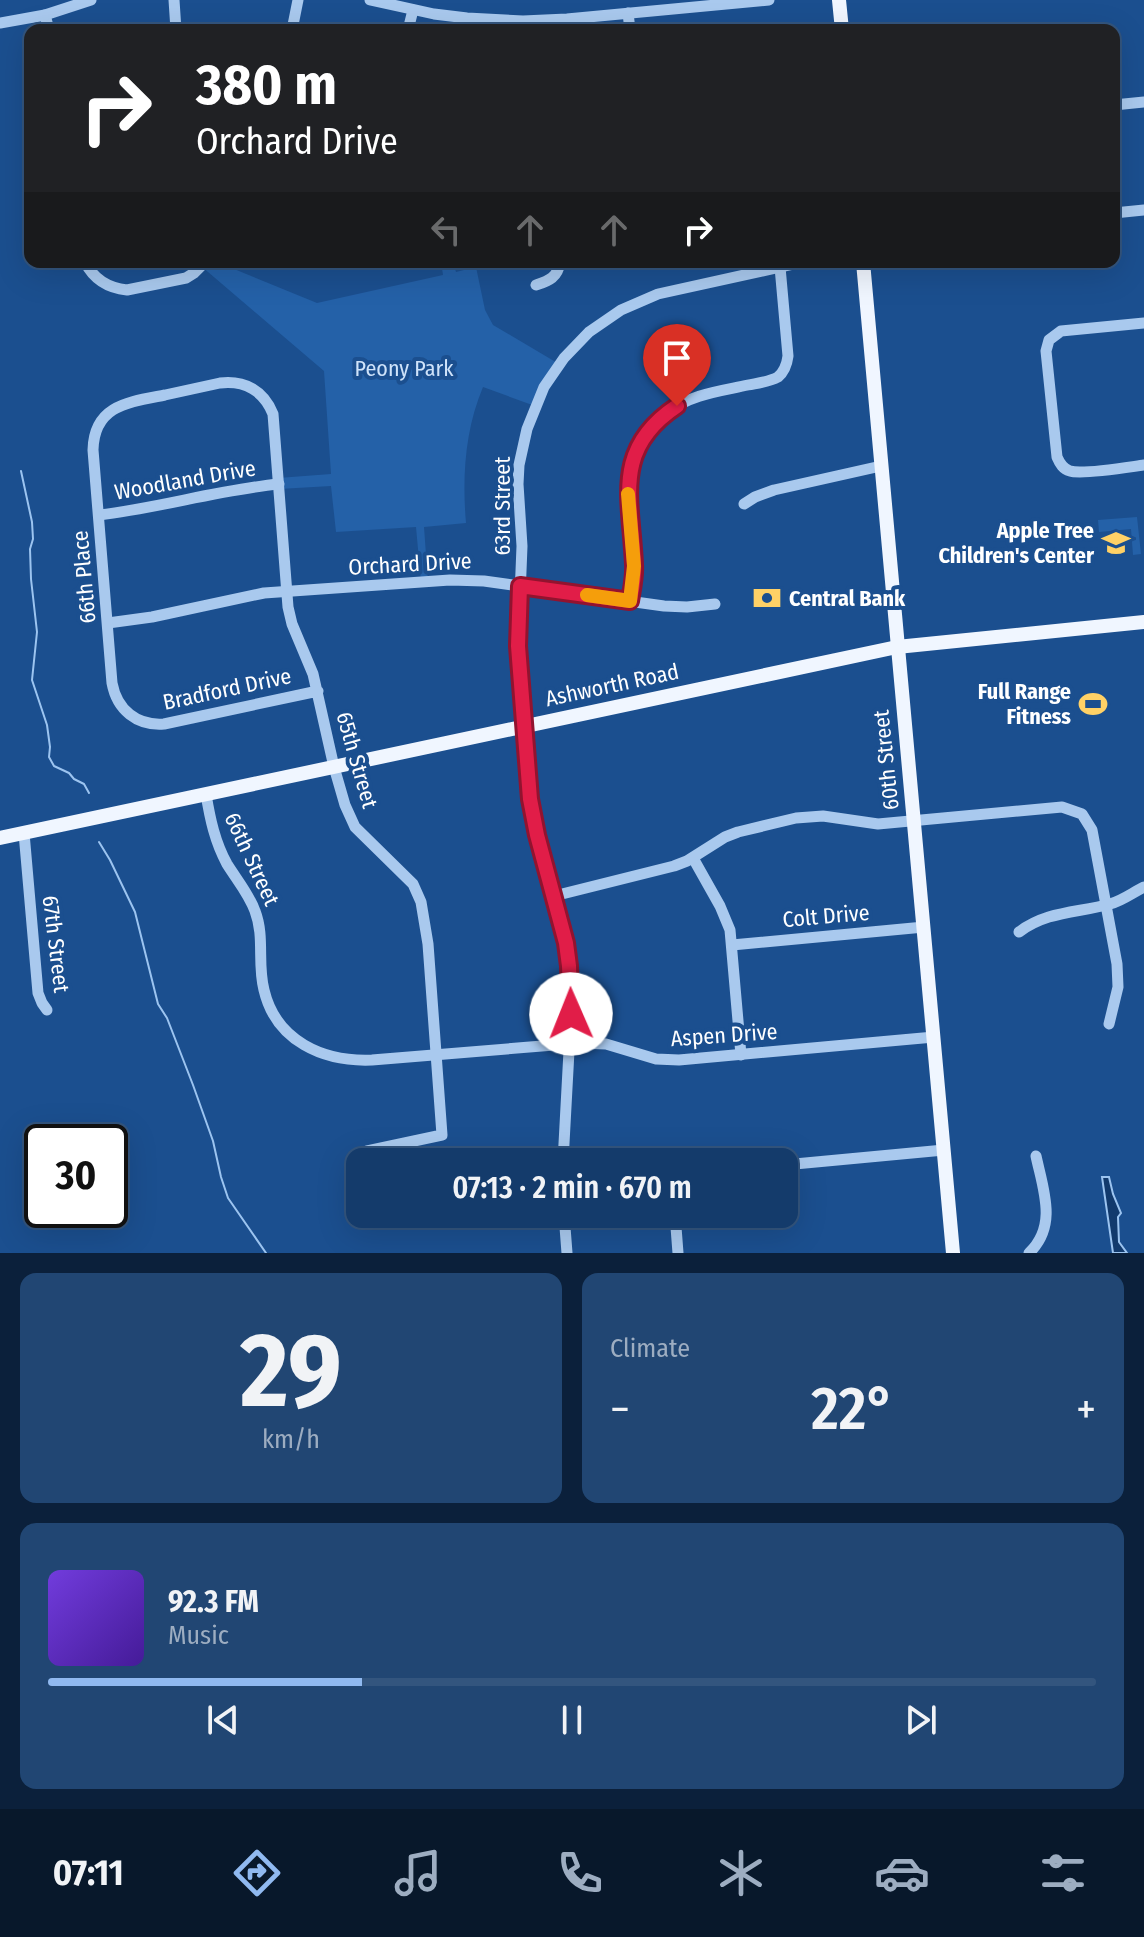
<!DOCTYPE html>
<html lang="en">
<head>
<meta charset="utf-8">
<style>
  :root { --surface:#143b6b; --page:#214673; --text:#f1f3f6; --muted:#9dadc1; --line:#33557e; --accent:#90b9f0 }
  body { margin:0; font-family:"Fira Sans Condensed",sans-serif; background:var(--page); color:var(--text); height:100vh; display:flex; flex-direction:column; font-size:30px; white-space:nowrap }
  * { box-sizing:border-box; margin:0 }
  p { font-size:26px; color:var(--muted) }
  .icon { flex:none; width:44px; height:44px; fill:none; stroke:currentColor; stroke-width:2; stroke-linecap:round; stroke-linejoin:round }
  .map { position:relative; height:1253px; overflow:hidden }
  .details { display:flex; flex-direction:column; gap:20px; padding:20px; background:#0b203b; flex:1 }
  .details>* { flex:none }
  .guide { position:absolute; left:24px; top:24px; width:1096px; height:244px; border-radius:16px; box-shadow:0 8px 32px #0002,0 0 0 2px var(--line); background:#202124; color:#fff; overflow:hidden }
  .speed { position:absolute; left:24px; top:1124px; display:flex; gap:16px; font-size:40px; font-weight:700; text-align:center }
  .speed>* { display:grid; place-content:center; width:104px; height:104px; border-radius:50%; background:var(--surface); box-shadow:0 8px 32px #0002,0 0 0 2px var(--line); line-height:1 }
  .speed .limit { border:4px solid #111; border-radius:12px; background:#fff; color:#111 }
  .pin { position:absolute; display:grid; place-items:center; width:68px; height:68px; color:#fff; margin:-82px -34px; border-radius:50% 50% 50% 0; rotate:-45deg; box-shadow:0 0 8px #0007 }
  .pin .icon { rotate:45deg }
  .me { position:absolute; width:88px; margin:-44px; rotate:359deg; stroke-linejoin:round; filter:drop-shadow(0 0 6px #0008) }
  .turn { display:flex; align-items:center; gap:28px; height:168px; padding:0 40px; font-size:36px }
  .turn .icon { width:104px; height:104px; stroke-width:2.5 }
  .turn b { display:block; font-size:56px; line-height:68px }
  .lanes { display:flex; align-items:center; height:76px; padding:0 40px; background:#0003; justify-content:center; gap:40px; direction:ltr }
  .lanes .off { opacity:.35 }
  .big { font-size:60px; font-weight:600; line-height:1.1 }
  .details .card { flex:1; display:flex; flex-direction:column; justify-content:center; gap:12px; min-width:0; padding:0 28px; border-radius:16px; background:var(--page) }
  .details .dial { align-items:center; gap:0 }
  .dial b { font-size:104px; line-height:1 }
  .song { display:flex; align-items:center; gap:24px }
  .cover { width:96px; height:96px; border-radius:12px; background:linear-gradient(135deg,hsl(260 70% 55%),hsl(260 70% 35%)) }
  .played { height:8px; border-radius:4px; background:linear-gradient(90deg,var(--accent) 30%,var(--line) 30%) }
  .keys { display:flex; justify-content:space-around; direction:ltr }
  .heat { display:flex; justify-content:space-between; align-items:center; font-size:44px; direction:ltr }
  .details .tiles { flex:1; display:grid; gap:20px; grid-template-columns:1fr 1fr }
  .card:last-child { grid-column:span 2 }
  .trip { position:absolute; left:346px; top:1148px; width:452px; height:80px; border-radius:16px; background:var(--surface); box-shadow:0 8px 32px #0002,0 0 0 2px var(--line); font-weight:600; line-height:80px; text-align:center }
  .dock { display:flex; height:128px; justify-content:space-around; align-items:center; background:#08182b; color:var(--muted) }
  .dock .icon { width:56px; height:56px }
  .dock .selected { color:var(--accent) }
  .dock b { font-size:36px; color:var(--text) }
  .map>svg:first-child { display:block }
  .green { fill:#2461a8 }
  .water { fill:#123a6d; stroke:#9cc4f0; stroke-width:2 }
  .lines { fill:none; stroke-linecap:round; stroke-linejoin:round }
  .stream { stroke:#9cc4f0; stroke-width:2 }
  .minor { stroke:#a9c9ee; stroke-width:11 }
  .major { stroke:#f0f6ff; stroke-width:14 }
  .route-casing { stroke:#92132f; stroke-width:20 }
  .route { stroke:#e11d48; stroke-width:14 }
  .slow { stroke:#f59e0b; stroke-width:14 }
  .labels { text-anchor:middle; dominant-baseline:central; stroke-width:8; stroke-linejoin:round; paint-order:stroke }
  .park-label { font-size:22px; fill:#cfe3fa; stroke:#1b4f8f }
  .street-label { font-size:22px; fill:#fff; stroke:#1b4f8f }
  .poi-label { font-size:22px; font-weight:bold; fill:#fff; stroke:#1b4f8f; text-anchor:end }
</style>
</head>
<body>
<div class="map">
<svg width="1144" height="1253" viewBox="0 0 1144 1253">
  <rect width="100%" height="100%" fill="#1b4f8f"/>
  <g class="green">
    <path d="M205,262H217L317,303L443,275L441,262H453L456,272L476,267L485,310L493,325L559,364L535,406L483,387C465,430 462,477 466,523L424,527L428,582H421L416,527L336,532L331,486L279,489L278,478L331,474L324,371L201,266Z"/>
    <path d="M1137,517L1141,554L1133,555L1131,529L1099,532L1098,520Z"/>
  </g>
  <path class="water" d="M1102,1177H1109L1113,1194L1121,1213L1118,1217L1119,1242L1127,1253H1113Z"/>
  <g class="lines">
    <g class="stream">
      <path d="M21,471L32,522L33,539L30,549L31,579L37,632L32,680L47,725L50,747L49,757L54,766L69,773L74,779L84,784L89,793"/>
      <path d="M99,842L110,860L135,912L158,1004L167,1018L193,1085L213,1141L221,1177L228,1198L266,1253"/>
    </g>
    <g class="minor">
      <path d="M174,0L176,30"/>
      <path d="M370,0L434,14L467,18L523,21L567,19L769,0"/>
      <path d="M628,13L630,30"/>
      <path d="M45,15L49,30"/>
      <path d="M0,23L45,15L91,0"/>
      <path d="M292,30L298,0"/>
      <path d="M408,30L413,10"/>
      <path d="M1114,105L1144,102"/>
      <path d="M1114,213L1144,210"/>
      <path d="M85,262C94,280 108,288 127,290L186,278L194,273L205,262"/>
      <path d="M536,285C549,281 558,277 560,262"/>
      <path d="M1144,323L1061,331L1049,340L1046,351L1057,457C1060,464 1063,469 1070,471C1082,475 1129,467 1144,465"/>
      <path d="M744,504L755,497L774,490L881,466"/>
      <path d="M99,515C159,508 218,490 279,484"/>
      <path d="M630,601C632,589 634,577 634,565C633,508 613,453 668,412C691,394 721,391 748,385C758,383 769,382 778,377C785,371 787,364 788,356L780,267"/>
      <path d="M108,623L152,617L264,593L450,580L484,581L664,606L687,607L715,604"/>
      <path d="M318,691L164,724C137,726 117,710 112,683L93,450C94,405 129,402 165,395C183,391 202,387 220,383C245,380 264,391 273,414L288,607L292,624L313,674L334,767L345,805L355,827L413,884L421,902L428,944L442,1135L367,1151"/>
      <path d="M206,794C210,819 215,842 227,864C237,880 249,894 255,911C265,937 257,963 264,990C276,1041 323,1062 372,1060L579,1043L606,1044L656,1059L679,1060L934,1037"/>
      <path d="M24,833L38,993L42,1003L47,1010"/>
      <path d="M693,858L720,906L730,930L741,1055"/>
      <path d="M554,896L674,866L687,861L725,837L738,832L796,818L823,816L878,824L1062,807L1082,814L1092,830L1117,964L1118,987L1109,1024"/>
      <path d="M1019,932C1047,911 1077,913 1110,904C1122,901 1132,893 1144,887"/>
      <path d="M732,945L924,927"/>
      <path d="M563,1162L571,1014L569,966L562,921L533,818L518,646L522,546L518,484L519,465L527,429L544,387L564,358L589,332L621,310L658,294L803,262"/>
      <path d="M784,1165L944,1150"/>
      <path d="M564,1214L567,1253"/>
      <path d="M675,1214L678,1253"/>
      <path d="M1029,1253C1058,1226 1043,1189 1036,1156"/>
    </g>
    <g class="major">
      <path d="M839,0L842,30"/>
      <path d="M863,262L953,1253"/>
      <path d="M0,838L897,647L1144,622"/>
    </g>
  </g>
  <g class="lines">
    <defs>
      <path id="route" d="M571,1014L569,966L566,943L537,835L530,799L518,646L520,586L630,601C632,589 635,576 634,564C631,499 612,449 677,406"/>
    </defs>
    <use href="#route" class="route-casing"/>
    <use href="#route" class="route"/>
    <path class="slow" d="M587,595L630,601L634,566L628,494"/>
  </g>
  <defs>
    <symbol id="school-bare" viewBox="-9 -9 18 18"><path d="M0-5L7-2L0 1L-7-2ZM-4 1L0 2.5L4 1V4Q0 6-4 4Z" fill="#ffd166" stroke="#1b4f8f" stroke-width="2.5" paint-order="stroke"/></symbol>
    <symbol id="bank-bare" viewBox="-9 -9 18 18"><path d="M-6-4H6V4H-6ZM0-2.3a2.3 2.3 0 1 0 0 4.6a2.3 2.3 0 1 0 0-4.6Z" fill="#ffd166" stroke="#1b4f8f" stroke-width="2.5" paint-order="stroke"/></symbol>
    <symbol id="stadium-bare" viewBox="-9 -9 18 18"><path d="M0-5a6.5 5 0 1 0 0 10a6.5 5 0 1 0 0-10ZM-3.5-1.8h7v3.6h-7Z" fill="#ffd166" stroke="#1b4f8f" stroke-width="2.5" paint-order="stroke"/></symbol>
  </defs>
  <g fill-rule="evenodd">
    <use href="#school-bare" x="1096" y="523" width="40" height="40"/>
    <use href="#bank-bare" x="747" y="578" width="40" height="40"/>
    <use href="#stadium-bare" x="1073" y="684" width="40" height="40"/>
  </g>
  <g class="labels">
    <g class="park-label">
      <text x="404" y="368">Peony Park</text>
    </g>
    <g class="street-label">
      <text transform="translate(185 480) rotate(-10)">Woodland Drive</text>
      <text transform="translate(502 506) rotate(-90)">63rd Street</text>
      <text transform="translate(410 564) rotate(-3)">Orchard Drive</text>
      <text transform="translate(84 577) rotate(-95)">66th Place</text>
      <text transform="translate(612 685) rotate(-12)">Ashworth Road</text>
      <text transform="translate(227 689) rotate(-12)">Bradford Drive</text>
      <text transform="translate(357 760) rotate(74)">65th Street</text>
      <text transform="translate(886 760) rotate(-96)">60th Street</text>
      <text transform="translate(252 859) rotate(65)">66th Street</text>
      <text transform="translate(826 916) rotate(-5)">Colt Drive</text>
      <text transform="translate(56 944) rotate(83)">67th Street</text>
      <text transform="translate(724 1035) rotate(-4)">Aspen Drive</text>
    </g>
    <g class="poi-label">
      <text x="1094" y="530">Apple Tree<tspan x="1094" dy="25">Children's Center</tspan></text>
      <text x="789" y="598" text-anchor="start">Central Bank</text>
      <text x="1071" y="691">Full Range<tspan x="1071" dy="25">Fitness</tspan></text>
    </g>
  </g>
</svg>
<div class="speed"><div class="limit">30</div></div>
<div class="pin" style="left:677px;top:406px;background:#d93025"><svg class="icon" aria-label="arrive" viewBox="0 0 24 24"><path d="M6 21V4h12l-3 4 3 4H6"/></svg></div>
<svg class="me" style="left:571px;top:1014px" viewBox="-20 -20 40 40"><circle r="19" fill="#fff"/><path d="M0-13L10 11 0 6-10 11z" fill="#e11d48"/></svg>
<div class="trip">07:13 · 2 min · 670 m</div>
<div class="guide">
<div class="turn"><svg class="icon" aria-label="right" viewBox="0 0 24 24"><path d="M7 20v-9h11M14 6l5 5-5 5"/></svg><div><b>380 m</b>Orchard Drive</div></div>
<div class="lanes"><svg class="icon off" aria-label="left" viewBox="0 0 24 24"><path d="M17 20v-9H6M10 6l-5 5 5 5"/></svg><svg class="icon off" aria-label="ahead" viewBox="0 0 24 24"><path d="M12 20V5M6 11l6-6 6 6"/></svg><svg class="icon off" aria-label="ahead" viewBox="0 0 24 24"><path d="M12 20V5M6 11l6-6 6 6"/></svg><svg class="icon" aria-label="right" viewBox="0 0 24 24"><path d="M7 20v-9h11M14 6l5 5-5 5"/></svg></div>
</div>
</div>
<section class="details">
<div class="tiles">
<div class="card dial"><b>29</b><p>km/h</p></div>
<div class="card"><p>Climate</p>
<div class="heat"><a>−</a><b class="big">22°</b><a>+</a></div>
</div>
<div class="card">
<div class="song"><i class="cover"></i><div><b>92.3 FM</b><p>Music</p></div></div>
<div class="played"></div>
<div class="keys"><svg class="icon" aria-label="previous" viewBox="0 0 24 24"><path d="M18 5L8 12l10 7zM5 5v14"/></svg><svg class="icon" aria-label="pause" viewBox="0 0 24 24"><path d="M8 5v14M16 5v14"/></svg><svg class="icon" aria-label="next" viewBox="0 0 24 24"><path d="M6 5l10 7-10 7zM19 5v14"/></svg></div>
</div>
</div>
</section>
<nav class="dock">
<b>07:11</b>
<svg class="icon selected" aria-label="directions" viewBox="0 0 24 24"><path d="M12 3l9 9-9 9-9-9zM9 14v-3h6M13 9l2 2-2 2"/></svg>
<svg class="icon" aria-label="music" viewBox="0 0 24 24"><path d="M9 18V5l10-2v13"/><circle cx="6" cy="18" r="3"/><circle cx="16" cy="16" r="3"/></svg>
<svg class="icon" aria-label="phone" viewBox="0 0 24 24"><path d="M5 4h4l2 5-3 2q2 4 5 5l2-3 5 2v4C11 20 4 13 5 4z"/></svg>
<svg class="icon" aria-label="climate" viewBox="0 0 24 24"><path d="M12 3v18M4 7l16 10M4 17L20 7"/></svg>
<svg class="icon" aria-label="car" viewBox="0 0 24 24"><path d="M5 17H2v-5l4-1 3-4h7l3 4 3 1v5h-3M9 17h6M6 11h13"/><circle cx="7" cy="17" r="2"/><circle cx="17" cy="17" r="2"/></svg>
<svg class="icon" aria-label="filters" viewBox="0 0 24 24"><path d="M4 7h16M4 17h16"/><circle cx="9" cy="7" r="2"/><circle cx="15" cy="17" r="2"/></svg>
</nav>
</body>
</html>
